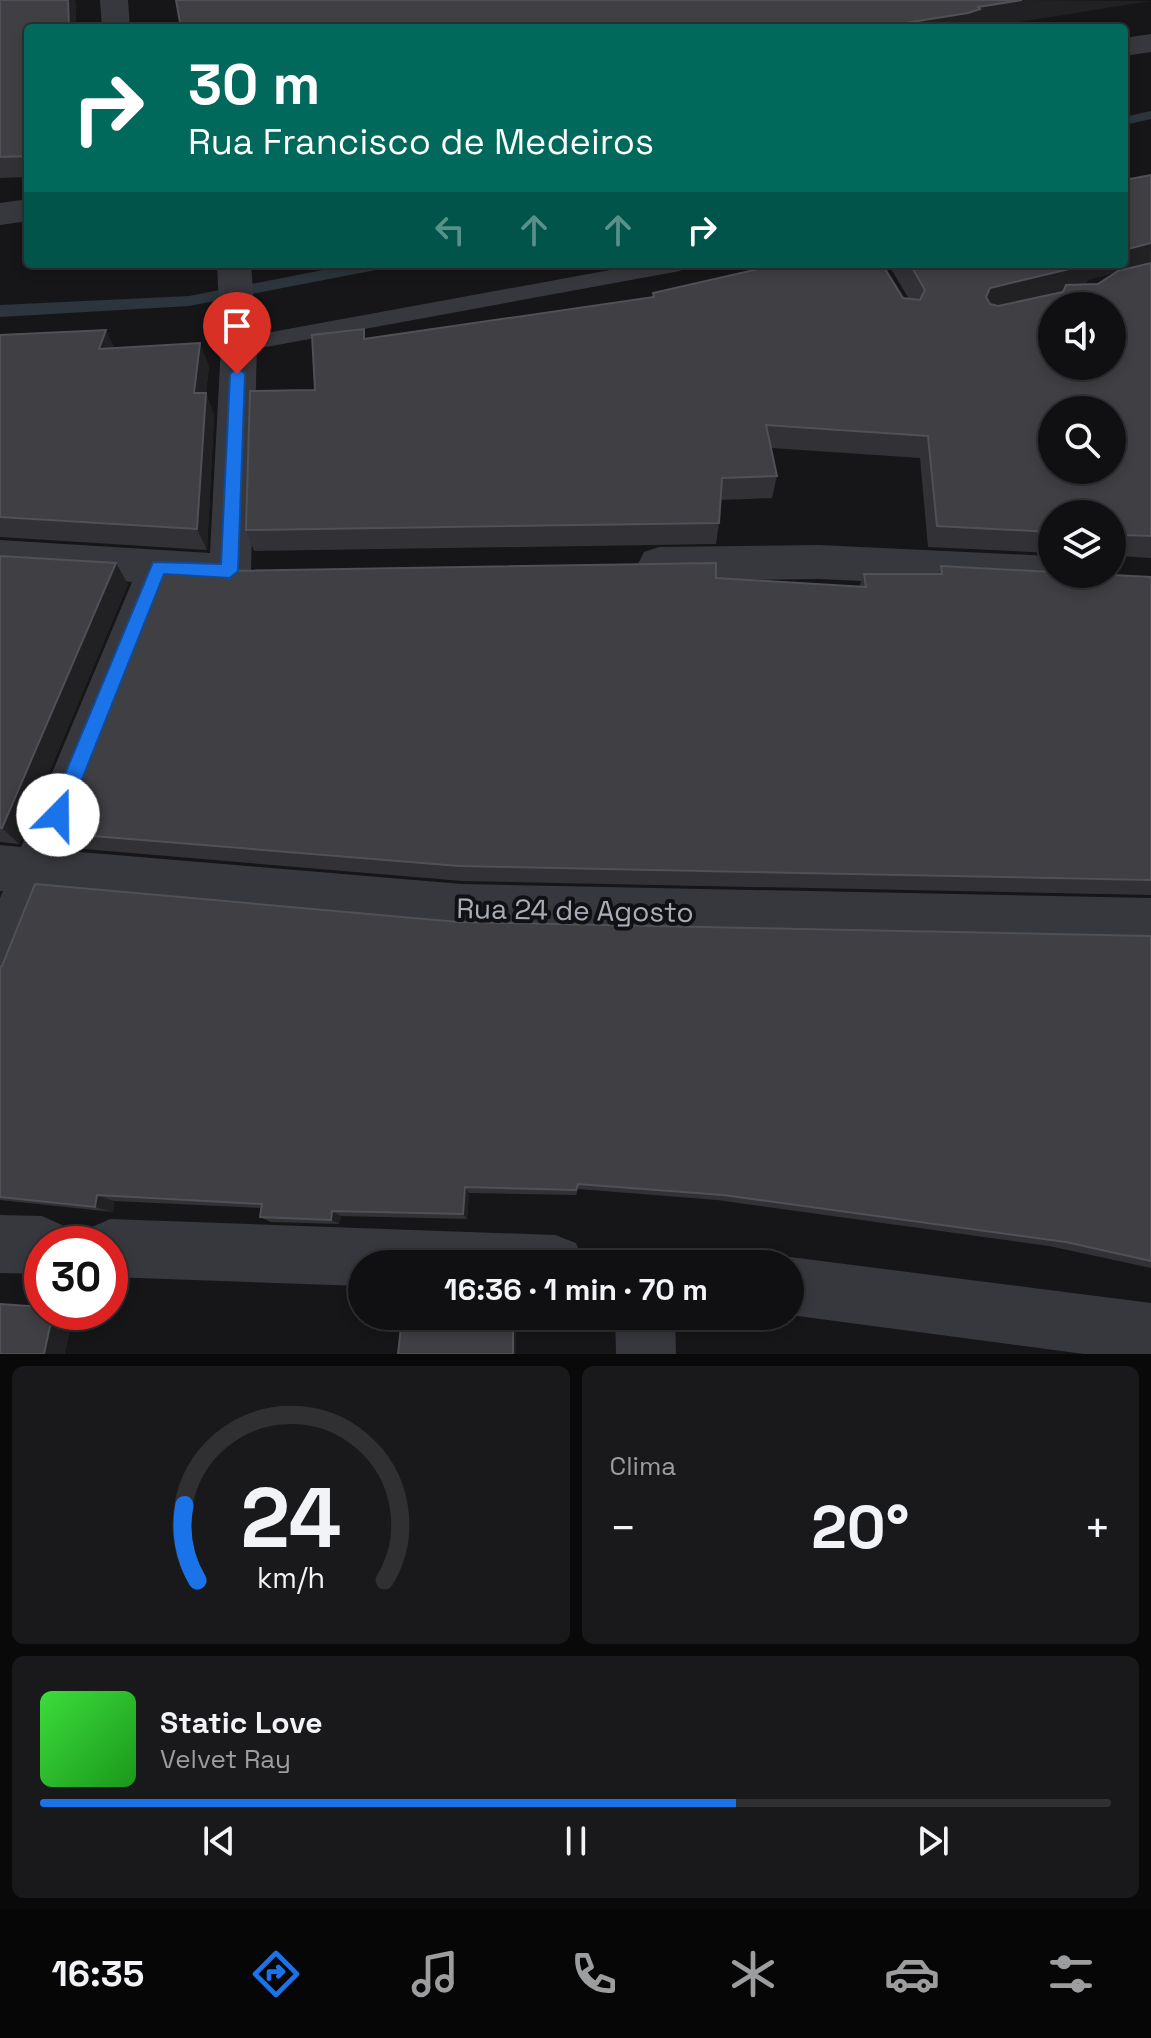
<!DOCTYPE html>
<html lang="pt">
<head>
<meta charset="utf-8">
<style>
  :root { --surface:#101012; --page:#19191b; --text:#f1f3f6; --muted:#9c9d9f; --line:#303032; --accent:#1a73e8 }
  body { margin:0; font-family:"Space Grotesk",sans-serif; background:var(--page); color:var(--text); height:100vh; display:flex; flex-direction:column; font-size:30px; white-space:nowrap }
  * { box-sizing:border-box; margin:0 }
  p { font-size:26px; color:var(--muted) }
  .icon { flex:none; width:44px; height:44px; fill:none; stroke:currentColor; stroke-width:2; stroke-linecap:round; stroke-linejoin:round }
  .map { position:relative; height:1354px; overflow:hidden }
  .panel { display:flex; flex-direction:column; gap:12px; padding:12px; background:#09090a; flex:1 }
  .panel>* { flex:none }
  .top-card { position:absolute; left:24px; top:24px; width:1104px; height:244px; border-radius:8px; box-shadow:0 4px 12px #0003,0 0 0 2px var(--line); background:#00695c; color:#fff; overflow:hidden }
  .buttons { position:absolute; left:1038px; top:292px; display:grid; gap:16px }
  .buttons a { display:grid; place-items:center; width:88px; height:88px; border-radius:50%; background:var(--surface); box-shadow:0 4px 12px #0003,0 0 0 2px var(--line); font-size:40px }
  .speed { position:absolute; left:24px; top:1226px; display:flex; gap:16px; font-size:40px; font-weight:700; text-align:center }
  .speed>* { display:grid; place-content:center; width:104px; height:104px; border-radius:50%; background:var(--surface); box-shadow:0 4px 12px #0003,0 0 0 2px var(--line); line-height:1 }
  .speed .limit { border:12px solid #d22; background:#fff; color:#111 }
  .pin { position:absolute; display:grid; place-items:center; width:68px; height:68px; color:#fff; margin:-82px -34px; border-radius:50% 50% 50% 0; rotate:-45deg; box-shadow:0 0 8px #0007 }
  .pin .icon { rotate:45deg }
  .me { position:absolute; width:88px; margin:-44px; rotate:22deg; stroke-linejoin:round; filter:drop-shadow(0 0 6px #0008) }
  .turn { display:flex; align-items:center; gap:28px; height:168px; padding:0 32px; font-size:36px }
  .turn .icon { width:104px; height:104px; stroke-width:2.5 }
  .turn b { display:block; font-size:56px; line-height:68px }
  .lanes { display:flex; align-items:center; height:76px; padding:0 32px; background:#0003; justify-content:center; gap:40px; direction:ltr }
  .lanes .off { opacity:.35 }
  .big { font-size:60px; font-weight:600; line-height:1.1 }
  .panel .widget { flex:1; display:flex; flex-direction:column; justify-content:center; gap:12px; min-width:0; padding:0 28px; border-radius:12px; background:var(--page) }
  .panel .dial { align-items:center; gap:0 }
  .dial svg { height:208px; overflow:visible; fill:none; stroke:var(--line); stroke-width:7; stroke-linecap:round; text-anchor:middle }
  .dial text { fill:var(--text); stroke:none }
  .song { display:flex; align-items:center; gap:24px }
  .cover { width:96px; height:96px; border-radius:12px; background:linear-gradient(135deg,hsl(120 70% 55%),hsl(120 70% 35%)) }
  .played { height:8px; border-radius:4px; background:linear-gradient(90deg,var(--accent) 65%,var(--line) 65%) }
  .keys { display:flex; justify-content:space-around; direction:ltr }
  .heat { display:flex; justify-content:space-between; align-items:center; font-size:44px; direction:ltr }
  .panel .tiles { flex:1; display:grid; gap:12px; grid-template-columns:1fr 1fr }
  .widget:last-child { grid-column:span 2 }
  .trip { position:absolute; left:348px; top:1250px; width:456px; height:80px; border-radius:40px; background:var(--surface); box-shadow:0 4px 12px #0003,0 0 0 2px var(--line); font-weight:600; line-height:80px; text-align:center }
  .dock { display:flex; height:128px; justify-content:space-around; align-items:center; background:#060607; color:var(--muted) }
  .dock .icon { width:56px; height:56px }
  .dock .selected { color:var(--accent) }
  .dock b { font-size:36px; color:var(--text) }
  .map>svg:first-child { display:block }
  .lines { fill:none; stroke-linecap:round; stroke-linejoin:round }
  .stream { fill:#2c353c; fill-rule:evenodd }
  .service { fill:#37383d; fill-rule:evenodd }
  .minor { fill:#37383d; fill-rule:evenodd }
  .wall { fill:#323236; fill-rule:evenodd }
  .shaded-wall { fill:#212124 }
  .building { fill:#3f3f44; stroke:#4f5156; stroke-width:2; fill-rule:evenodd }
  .route { fill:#1a73e8; stroke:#114b97; stroke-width:2 }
  .labels { text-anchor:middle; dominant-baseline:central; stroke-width:8; stroke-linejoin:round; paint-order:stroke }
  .street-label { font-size:28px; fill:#a8adb8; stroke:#111113 }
</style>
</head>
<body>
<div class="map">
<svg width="1151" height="1354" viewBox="0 0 1151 1354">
  <rect width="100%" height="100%" fill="#161618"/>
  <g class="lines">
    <g class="stream">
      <path d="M1151,111V119L1124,125V117Z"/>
      <path d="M354,264H389L381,269L189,306L0,317V305L189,296Z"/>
    </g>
    <path class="service" d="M643,264H690L680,271L239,352L231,350L228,345L231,340L239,338Z"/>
    <g class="minor">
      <path d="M100,0H128L130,28H102Z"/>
      <path d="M1151,34V52L1124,56V38Z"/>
      <path d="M28,199V221L0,225V203Z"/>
      <path d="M217,264H251L257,345L251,571L245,583L230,588L172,584L68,851L462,884L1151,898V946L462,932L50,895L18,977L0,984V898L3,891H0V845L21,847L132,582L0,572V540L210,553L221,345Z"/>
      <path d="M819,545L1052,556V574H1072L1067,585L1052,590L819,579L659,581L644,576L638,564L644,552L659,547Z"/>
      <path d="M0,1215L42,1216L62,1225L70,1244H42V1274L0,1273Z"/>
      <path d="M110,1219L555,1235L576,1243L584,1264H362V1286L110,1277V1244H83L90,1228Z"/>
      <path d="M790,1257L1151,1303V1354H1084L790,1315V1264H772Z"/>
      <path d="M615,1316H675L676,1354H616Z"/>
    </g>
  </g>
  <g class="wall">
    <path d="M0,0L76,3L28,28V177L0,178Z"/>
    <path d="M1151,175V558L1119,556L1112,567V514H1052V553L928,547L920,458L771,448L777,476L772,498L721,500L719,523L716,544L254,551L246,530L315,390L366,338L653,297V293L909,299L888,264H1124ZM1117,272L1098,284L1083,285L1090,279Z"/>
    <path d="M0,335L114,348L209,366L206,393L214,415L207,550L0,537Z"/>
    <path d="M0,556L128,584L19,844L0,842Z"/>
    <path d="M941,566L1151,577V895L462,881L72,848L57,833L221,571L716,578L859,587L864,574H938Z"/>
    <path d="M458,922L1151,936V1268L1049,1246L717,1200L578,1189L576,1195L469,1193L467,1219L341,1216L339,1224L271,1222L260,1217L261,1208L114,1201L113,1212L0,1200V967Z"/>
  </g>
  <g class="shaded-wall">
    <path d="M68,0H75L76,3V28H69Z"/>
    <path d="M1022,0L1151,1L981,28H874L978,7Z"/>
    <path d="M1151,243L1150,263L1090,279L1078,288L981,311L986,297L990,288L1090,264H1124V250Z"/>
    <path d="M106,330L117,353L99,349Z"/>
    <path d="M200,343L209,366L206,393L214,415L207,550L197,529L194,393Z"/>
    <path d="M116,563L128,584L19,844L2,828Z"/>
    <path d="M465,1187L469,1193L467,1219L463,1214Z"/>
    <path d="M97,1195L114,1201L113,1212L95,1207Z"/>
    <path d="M332,1211L341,1216L339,1224L331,1220Z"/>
    <path d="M41,1307L42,1312H62L61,1317L39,1316Z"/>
    <path d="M52,1317L73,1318L65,1354H44Z"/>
    <rect x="513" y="1331" width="3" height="23"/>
  </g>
  <g class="building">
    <path d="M0,0H68L69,28H28V156L0,157Z"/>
    <path d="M176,0H1022L978,7L980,9L968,13L874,28H181Z"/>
    <path d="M1151,175V243L1124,250V180Z"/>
    <path d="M1151,263V536L1126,535L1123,538V550H1112V514H1052V532L937,526L928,436L766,425L777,476L722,478L719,523L246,530L250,391L315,390L312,335L364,329V339L654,297L653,293L780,264H882L903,298L920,300L925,290L910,264H1090L990,288L986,297L990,304L998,306L1063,292L1066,285L1098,284L1118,271ZM1052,306H1112V366H1052ZM1052,410H1112V470H1052Z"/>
    <path d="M106,330L99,349L200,343L194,393H206L197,529L0,517V335Z"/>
    <path d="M0,556L116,563L2,828H0Z"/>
    <path d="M716,563V578L866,587L864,574H942L941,566L1052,572V574H1094L1151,577V880L459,866L57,833L164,567L221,571Z"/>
    <path d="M35,884L458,922L1151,936V1261L1066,1242L723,1195L578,1184L576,1190L465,1187L463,1214L332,1211L331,1220L260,1217L262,1204L97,1195L95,1207L0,1197V967L2,966Z"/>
    <path d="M0,1304L41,1307L39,1316L52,1317L44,1354H0Z"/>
    <path d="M401,1327L513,1331V1354H398Z"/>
  </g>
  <path class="route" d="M237,368L245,374L238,571L230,578L164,574L65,822L58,824L51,822L48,815L153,562L221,564L230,374Z"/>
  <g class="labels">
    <g class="street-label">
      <text transform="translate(575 910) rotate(1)">Rua 24 de Agosto</text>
    </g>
  </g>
</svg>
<div class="buttons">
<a><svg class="icon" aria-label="sound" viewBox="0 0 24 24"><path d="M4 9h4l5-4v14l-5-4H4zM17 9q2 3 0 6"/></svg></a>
<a><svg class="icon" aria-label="search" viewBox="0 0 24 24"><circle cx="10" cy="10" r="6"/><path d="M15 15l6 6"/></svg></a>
<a><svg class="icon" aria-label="layers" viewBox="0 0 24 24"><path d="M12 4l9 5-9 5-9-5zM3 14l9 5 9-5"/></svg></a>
</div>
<div class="speed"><div class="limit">30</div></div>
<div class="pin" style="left:237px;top:374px;background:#d93025"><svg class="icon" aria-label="arrive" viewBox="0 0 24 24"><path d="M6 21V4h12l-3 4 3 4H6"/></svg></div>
<svg class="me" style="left:58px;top:815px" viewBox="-20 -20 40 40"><circle r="19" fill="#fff"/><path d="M0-13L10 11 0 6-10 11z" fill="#1a73e8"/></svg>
<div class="trip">16:36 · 1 min · 70 m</div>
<div class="top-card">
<div class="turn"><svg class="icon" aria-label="right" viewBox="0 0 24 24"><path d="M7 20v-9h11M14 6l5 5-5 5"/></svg><div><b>30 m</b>Rua Francisco de Medeiros</div></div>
<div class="lanes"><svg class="icon off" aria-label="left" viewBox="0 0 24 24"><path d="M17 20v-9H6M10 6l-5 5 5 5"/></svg><svg class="icon off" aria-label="ahead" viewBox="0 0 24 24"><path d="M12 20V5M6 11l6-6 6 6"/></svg><svg class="icon off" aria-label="ahead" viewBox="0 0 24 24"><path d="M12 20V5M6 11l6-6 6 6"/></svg><svg class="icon" aria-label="right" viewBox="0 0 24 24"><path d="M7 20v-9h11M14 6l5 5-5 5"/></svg></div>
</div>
</div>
<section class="panel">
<div class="tiles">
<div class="widget dial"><svg viewBox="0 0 100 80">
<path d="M14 69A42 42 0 1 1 86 69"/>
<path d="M14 69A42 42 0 0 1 9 40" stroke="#1a73e8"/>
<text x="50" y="56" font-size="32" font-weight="700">24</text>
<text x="50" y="72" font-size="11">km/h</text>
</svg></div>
<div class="widget"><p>Clima</p>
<div class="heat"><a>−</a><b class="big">20°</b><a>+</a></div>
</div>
<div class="widget">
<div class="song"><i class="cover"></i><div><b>Static Love</b><p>Velvet Ray</p></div></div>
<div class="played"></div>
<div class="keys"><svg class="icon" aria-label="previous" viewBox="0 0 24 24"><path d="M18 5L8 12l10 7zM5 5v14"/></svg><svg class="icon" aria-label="pause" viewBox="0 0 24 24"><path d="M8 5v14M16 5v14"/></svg><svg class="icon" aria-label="next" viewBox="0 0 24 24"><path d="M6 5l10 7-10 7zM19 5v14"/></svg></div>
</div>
</div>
</section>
<nav class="dock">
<b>16:35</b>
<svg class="icon selected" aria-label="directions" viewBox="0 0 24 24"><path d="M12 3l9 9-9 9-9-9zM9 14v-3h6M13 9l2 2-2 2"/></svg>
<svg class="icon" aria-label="music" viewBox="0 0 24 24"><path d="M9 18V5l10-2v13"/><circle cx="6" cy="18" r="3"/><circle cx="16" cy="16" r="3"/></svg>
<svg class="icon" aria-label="phone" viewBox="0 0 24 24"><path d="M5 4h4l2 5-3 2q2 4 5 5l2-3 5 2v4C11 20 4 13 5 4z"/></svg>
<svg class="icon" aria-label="climate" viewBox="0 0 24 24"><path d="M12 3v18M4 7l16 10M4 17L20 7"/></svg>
<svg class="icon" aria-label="car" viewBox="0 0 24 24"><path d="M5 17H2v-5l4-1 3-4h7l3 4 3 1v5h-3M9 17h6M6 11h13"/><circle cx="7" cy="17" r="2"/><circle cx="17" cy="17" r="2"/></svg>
<svg class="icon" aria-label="filters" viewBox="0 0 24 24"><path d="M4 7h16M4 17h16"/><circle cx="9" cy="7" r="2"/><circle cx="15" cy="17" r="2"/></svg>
</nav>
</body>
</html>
